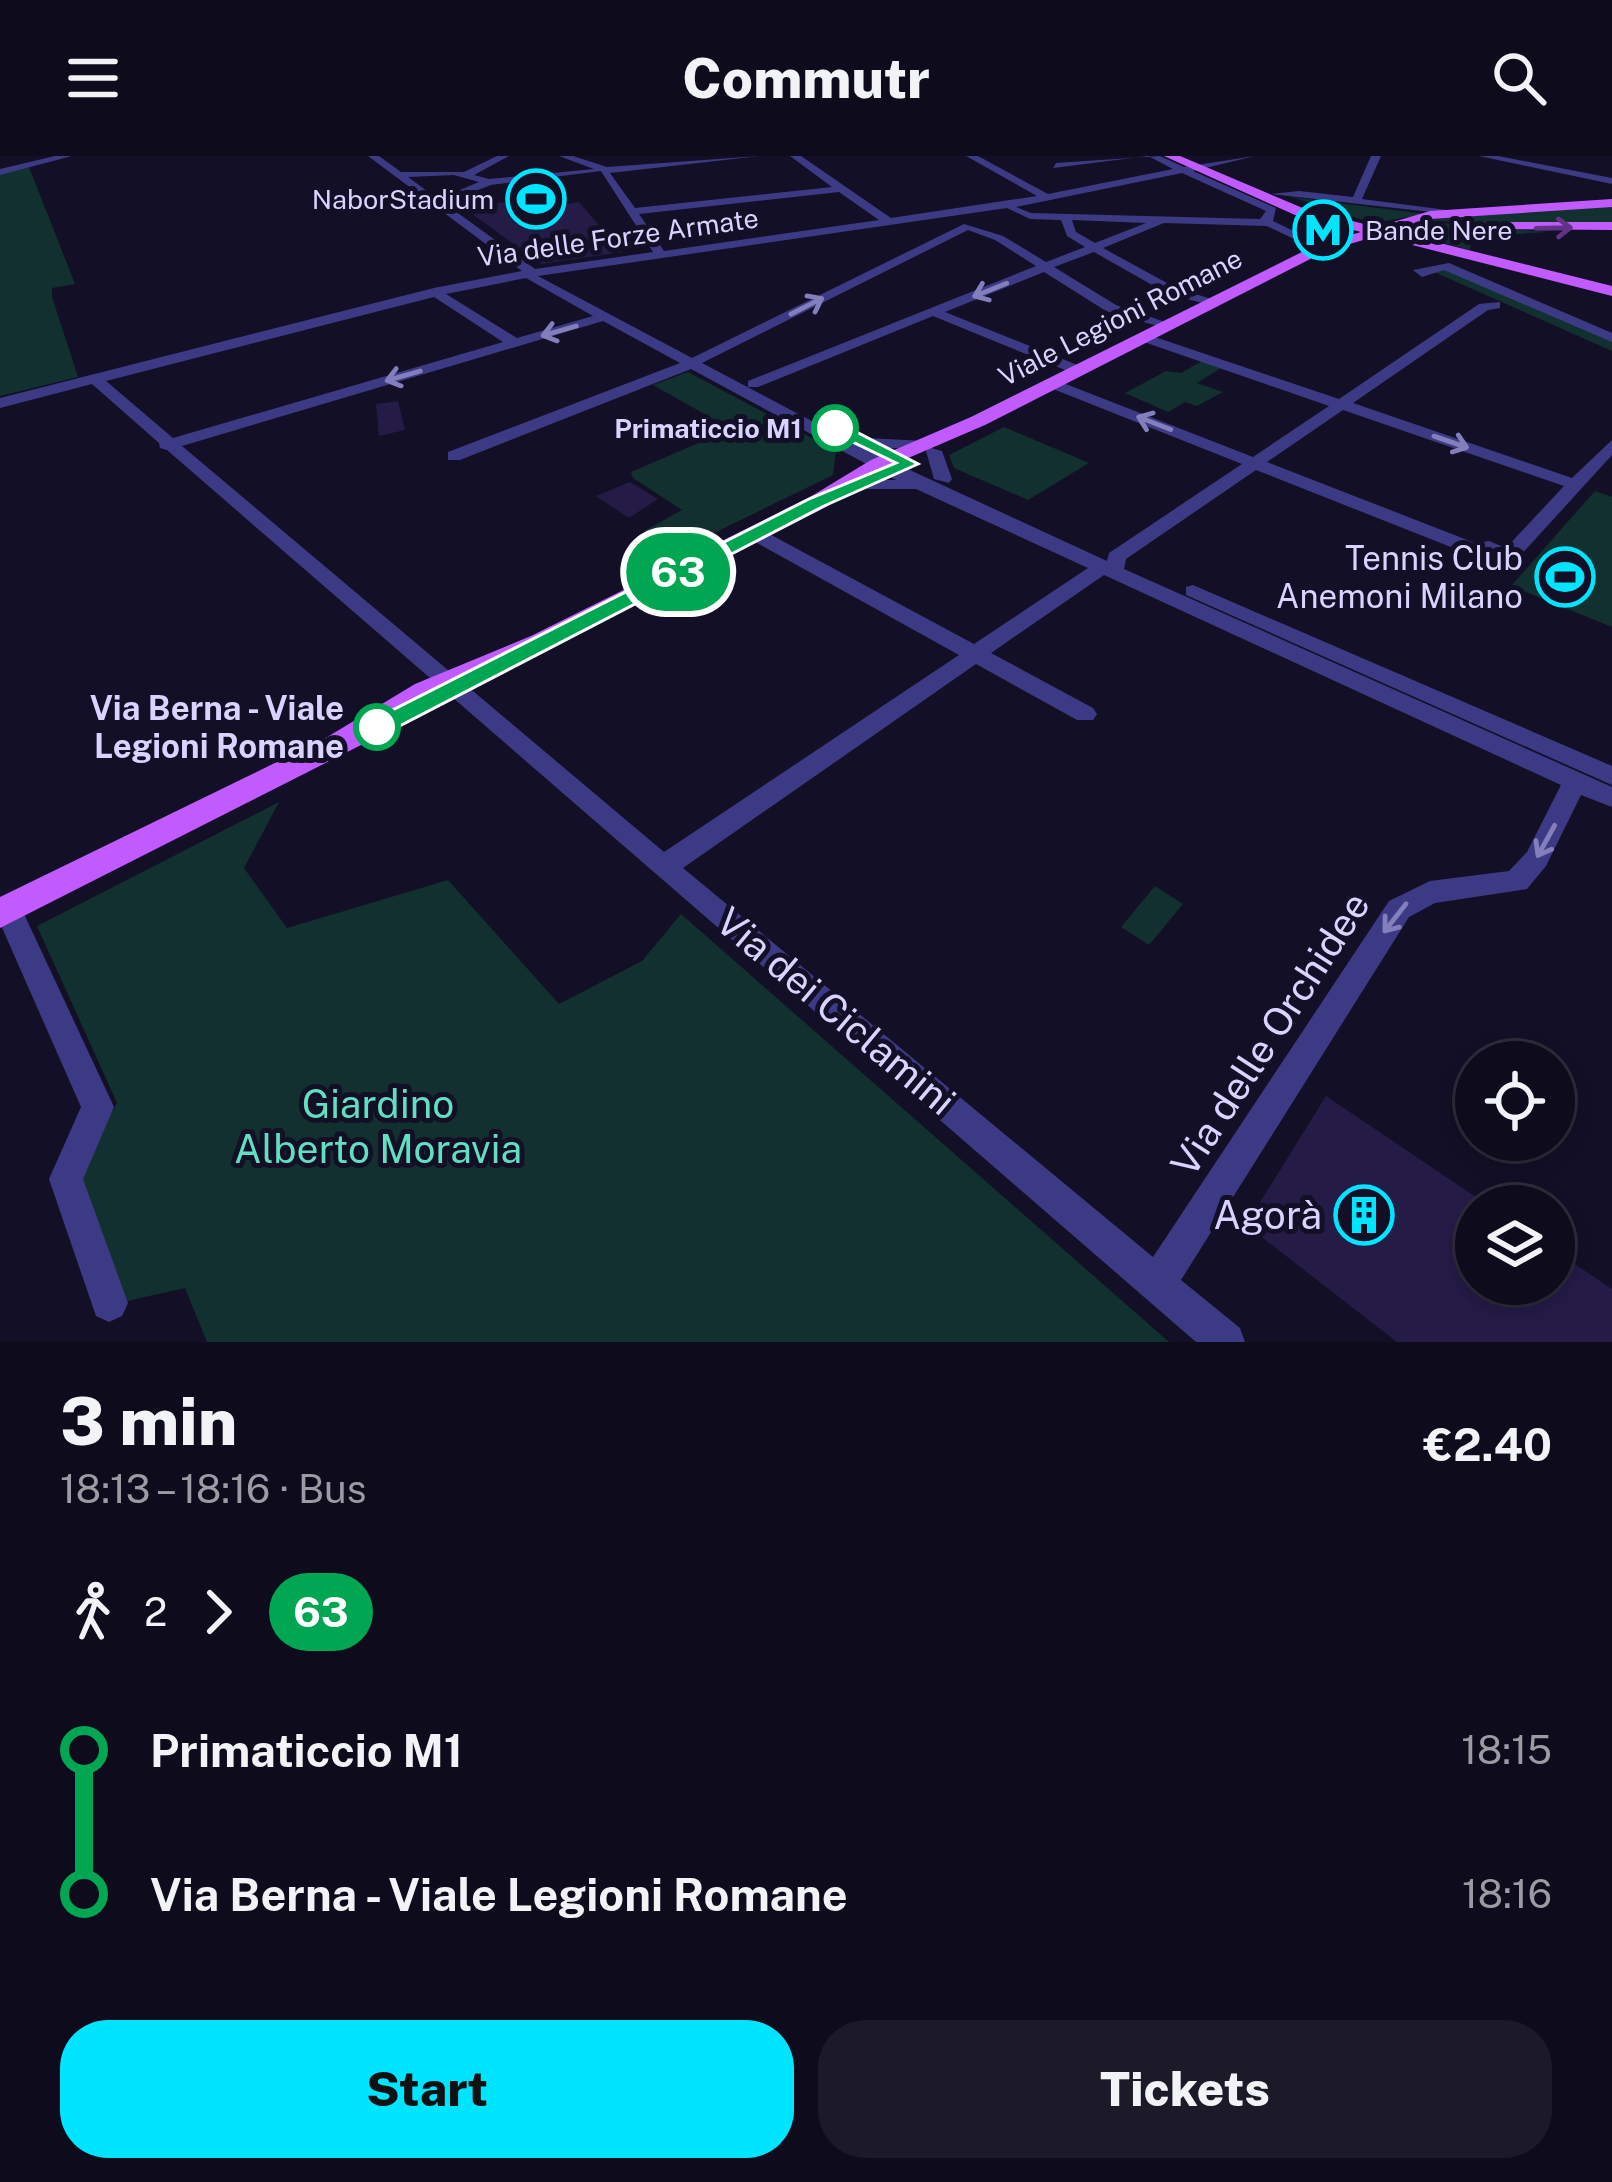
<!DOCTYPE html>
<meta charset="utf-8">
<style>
:root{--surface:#0e0b1c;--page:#1c1929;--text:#f1f3f6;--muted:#9b9ba3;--line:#2e2b3b;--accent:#00e5ff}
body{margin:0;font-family:"Public Sans",sans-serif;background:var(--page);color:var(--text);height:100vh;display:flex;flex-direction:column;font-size:45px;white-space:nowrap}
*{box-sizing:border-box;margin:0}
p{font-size:39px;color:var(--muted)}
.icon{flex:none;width:66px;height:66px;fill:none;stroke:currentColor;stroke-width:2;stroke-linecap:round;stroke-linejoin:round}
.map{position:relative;height:1186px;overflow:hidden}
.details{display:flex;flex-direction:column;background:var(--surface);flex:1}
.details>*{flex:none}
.badge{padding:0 24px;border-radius:39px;font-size:42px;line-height:78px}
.fabs{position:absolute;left:1455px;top:885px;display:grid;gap:24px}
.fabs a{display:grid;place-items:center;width:120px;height:120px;border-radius:50%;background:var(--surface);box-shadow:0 6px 18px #0003,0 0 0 3px var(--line);font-size:60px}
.map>.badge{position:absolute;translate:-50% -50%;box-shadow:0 0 0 6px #fff}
.legs{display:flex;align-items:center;gap:18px;height:132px;padding:0 60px;font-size:39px}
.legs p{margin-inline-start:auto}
.summary{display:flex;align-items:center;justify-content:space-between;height:204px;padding:0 60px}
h1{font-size:66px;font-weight:800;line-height:90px}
.primary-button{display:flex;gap:24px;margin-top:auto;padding:24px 60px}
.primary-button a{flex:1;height:138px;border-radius:48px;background:var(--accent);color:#111;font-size:48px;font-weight:800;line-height:138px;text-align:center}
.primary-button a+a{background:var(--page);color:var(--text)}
ul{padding:0 60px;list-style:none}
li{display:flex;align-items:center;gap:42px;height:144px;font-size:45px}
li i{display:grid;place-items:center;width:18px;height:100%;margin:0 15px;background:currentColor}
li i::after{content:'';width:30px;height:30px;margin:-15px;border:9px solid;border-radius:50%;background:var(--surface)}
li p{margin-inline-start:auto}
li:first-child i{background:linear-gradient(#0000 50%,currentColor 0)}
li:last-child i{background:linear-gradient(currentColor 50%,#0000 0)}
header{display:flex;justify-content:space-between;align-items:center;height:156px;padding:0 60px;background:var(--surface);font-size:54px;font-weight:800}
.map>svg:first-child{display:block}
.green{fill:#12302f}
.building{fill:#241b47}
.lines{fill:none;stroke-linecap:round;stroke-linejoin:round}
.minor{fill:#3d3a85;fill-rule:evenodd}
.major{fill:#c25bff;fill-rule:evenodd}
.oneway{stroke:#623188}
.oneway2{stroke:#837fbc}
.line-1{fill:#00a651;stroke:#fff;stroke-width:3}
.stop-1-dot{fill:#fff;stroke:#00a651;stroke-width:6}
.labels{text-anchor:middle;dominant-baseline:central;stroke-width:10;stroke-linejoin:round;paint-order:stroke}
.far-poi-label{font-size:27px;fill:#d9d4ff;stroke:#130f26;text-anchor:end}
.far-street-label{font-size:27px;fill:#d9d4ff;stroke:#130f26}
.far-stop-label{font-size:27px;font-weight:bold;fill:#d9d4ff;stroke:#130f26;text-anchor:end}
.poi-label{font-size:33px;fill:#d9d4ff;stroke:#130f26;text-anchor:end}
.stop-label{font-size:33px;font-weight:bold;fill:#d9d4ff;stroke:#130f26;text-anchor:end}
.near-street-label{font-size:39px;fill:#d9d4ff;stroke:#130f26}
.near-park-label{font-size:39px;fill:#5fe0c0;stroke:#130f26}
.near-poi-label{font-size:39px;fill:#d9d4ff;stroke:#130f26;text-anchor:end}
</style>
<header><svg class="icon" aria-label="menu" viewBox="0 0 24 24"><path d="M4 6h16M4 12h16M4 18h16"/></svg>Commutr<svg class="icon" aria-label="search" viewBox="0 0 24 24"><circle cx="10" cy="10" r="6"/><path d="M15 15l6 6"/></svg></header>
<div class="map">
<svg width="1612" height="1186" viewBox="0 0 1612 1186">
<rect width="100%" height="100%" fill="#130f26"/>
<g class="green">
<path d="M29 11 75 128 52 132V141L78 221 0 240V18Z"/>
<path d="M1291 41 1426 58 1373 67Z"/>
<path d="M1612 48V69L1517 70 1422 64Z"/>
<path d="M1443 67 1549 76 1471 81 1470 94 1405 76Z"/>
<path d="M1447 113 1612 184V195L1434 116Z"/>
<path d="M1202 205 1221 212 1197 227 1223 236 1197 250 1185 246 1168 256 1125 237 1166 215 1181 217Z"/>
<path d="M688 216 836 295 833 319 675 396 644 375 682 354 633 322 631 316 731 273 653 229Z"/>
<path d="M1004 271 1089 307 1028 344 954 312 949 299Z"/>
<path d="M1595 335 1612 341V471L1511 430Z"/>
<path d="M279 646 244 712 287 772 448 724 559 848 642 805 681 758 1169 1186H207L185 1132 127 1145 76 1022 117 947 37 770Z"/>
<path d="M1155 730 1183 748 1149 789 1121 771Z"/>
</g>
<g class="building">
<path d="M464 44 557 50 579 46 622 96 541 108 457 47Z"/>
<path d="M398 245 405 274 379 280 376 248Z"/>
<path d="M630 326 658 343 629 362 596 340Z"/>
<path d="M1326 940 1476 1041V1128H1554V1094L1612 1133V1186H1397L1246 1069Z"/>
</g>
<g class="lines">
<g class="minor">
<path d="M55 0H72L0 19V13Z"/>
<path d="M368 0H379L401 16H464L497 0H509L474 19 489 23 594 13 559 0H573L607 11 760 0 610 17 635 52 832 31 790 0H801L891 62 1037 40 966 0H978L1048 38 1173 13 1148 0 1053 12 1056 7 1160 0 1184 11 1255 0 1193 15 1276 52 1273 65 1325 90V94H1317L1267 70 1164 67 1103 92 1176 132 1218 145V151L1168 138 1094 96 1054 111 1116 149 1171 168V174L1106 155 1044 116 945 156 1085 212V218H1075L933 160 758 231H748V225L1036 110 995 84 968 74 702 207 859 290V284L865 282 926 285V291L920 293 860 291 1107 405 1109 397 1242 308 1048 231V225H1058L1253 301 1329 250 1141 185 1139 182 1146 178 1339 243 1479 148 1500 146V152L1488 154 1353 247 1572 322 1612 284V299L1508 413 1501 415 1491 409 1497 402 1486 397H1466L1256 314 1126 403 1124 413 1612 631V651L1581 639 1546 710 1527 733 1435 747 1409 761 1181 1124 1240 1172 1245 1186H1196L167 294 160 292 159 287 92 228 0 252V242L434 132 522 115ZM601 15 653 96 535 113 444 47 491 29ZM1182 17 1266 55 1260 63 1031 57 1016 51ZM454 19 479 26 438 43 408 21ZM839 36 879 64 664 95 639 58ZM1007 52 1030 63 1061 64 1067 80 1085 91 1046 106 1003 80 964 68 692 202 538 120ZM1072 64 1146 67 1095 87 1076 76ZM526 122 593 160 517 182 446 138ZM434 141 503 186 173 282 106 225ZM603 165 680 207 448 296V304H460L691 213 896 324H866L857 329 860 333H916L1088 412 974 488 762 374H748V382L959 499 664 696 182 290ZM1343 254 1564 330 1506 392 1489 385 1475 387 1267 306ZM1104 419 1561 629 1527 696 1509 715 1430 725 1389 745 1153 1101 683 712 976 508 1077 564H1093L1097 558 1093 552 991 497Z"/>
<path d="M1371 0H1381L1362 43 1462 56 1457 59 1271 38 1299 35 1353 41Z"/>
<path d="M1479 0H1498L1612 22V28Z"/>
<path d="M1449 107 1612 177V186L1444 114 1422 121 1413 114Z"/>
<path d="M928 291 942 295 952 323 949 327 934 323 926 295Z"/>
<path d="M1193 429 1612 610V629L1186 439V431Z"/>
<path d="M8 741 18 745 114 951 83 1023 128 1147 122 1160 109 1166 96 1160 49 1023 81 951 0 767V744Z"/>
</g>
<g class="major">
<path d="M1164 0H1180L1305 53 1376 71 1430 55 1612 43V51L1431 63 1392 75 1612 130V140L1377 80 1326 95 985 269 885 312 826 351 549 492 435 542 363 588 0 772V741L324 583 415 528 531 480 810 341 871 304 971 261 1316 89 1361 76 1295 59Z"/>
<path d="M1483 66H1612V74L1488 73Z"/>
</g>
</g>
<defs><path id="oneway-shaft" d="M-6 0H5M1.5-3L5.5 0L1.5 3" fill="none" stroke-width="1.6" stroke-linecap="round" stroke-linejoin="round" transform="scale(3)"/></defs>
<use class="oneway" href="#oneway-shaft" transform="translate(1554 72) rotate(-1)"/>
<g class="oneway2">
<use href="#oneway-shaft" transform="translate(990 134) rotate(158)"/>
<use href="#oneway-shaft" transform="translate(807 150) rotate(-27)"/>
<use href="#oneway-shaft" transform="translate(559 175) rotate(164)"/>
<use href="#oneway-shaft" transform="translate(403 220) rotate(164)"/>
<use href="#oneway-shaft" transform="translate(1154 267) rotate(-159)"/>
<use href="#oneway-shaft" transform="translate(1451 286) rotate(19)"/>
<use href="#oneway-shaft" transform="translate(1546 685) rotate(119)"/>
<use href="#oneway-shaft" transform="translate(1395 762) rotate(128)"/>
</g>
<path class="line-1" d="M830 268H841L918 308 824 350 386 577H369V566L811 342 896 307 830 275Z"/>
<defs>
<g id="stadium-ring" transform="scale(3)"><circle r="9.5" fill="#130f26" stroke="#00e5ff" stroke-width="1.5"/><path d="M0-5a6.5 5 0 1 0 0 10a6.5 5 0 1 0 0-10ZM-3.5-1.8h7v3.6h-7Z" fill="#00e5ff"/></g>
<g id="metro-ring" transform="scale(3)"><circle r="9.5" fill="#130f26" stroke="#00e5ff" stroke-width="1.5"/><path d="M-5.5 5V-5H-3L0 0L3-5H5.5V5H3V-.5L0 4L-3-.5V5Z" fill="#00e5ff"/></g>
<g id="building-ring" transform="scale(3)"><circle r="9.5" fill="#130f26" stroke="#00e5ff" stroke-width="1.5"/><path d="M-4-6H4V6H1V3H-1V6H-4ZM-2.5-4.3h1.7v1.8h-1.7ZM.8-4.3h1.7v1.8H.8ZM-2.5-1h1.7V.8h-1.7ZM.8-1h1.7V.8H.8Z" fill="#00e5ff"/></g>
</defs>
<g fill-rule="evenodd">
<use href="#stadium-ring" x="536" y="43"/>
<use href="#metro-ring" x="1323" y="74"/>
<use href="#stadium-ring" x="1565" y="421"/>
<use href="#building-ring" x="1364" y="1059"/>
</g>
<g class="stop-1-dot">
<circle cx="835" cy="272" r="21"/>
<circle cx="377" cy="571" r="21"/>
</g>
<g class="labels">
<g class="far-poi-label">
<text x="494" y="43">NaborStadium</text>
<text x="1365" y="74" text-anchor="start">Bande Nere</text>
</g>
<g class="far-street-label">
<text transform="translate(618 81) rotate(-8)">Via delle Forze Armate</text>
<text transform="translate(1120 161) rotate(-27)">Viale Legioni Romane</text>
</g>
<g class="far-stop-label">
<text x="802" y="272">Primaticcio M1</text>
</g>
<g class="poi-label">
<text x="1523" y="402">Tennis Club<tspan x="1523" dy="38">Anemoni Milano</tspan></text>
</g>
<g class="stop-label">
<text x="344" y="552">Via Berna - Viale<tspan x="344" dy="38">Legioni Romane</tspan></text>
</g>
<g class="near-street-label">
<text transform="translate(836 855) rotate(40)">Via dei Ciclamini</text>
<text transform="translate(1270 878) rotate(-57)">Via delle Orchidee</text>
</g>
<g class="near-park-label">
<text x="378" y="948">Giardino<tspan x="378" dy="45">Alberto Moravia</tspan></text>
</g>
<g class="near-poi-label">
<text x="1322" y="1059">Agorà</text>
</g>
</g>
</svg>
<div class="fabs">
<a><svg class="icon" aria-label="locate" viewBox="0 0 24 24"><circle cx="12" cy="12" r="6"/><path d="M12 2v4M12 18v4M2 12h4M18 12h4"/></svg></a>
<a><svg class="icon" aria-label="layers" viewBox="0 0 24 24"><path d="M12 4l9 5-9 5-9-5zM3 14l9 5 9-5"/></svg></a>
</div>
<b class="badge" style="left:678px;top:416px;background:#00a651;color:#fff">63</b>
</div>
<section class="details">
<div class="summary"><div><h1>3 min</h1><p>18:13 – 18:16 · Bus</p></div><b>€2.40</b></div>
<div class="legs"><svg class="icon" aria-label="walk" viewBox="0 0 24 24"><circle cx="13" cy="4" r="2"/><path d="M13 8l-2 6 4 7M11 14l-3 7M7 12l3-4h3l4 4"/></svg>2<svg class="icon" aria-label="forward" viewBox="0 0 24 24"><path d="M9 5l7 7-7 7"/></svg><b class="badge" style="background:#00a651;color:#fff">63</b></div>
<ul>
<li><i style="color:#00a651"></i><b>Primaticcio M1</b><p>18:15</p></li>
<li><i style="color:#00a651"></i><b>Via Berna - Viale Legioni Romane</b><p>18:16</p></li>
</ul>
<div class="primary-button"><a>Start</a><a>Tickets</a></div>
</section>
